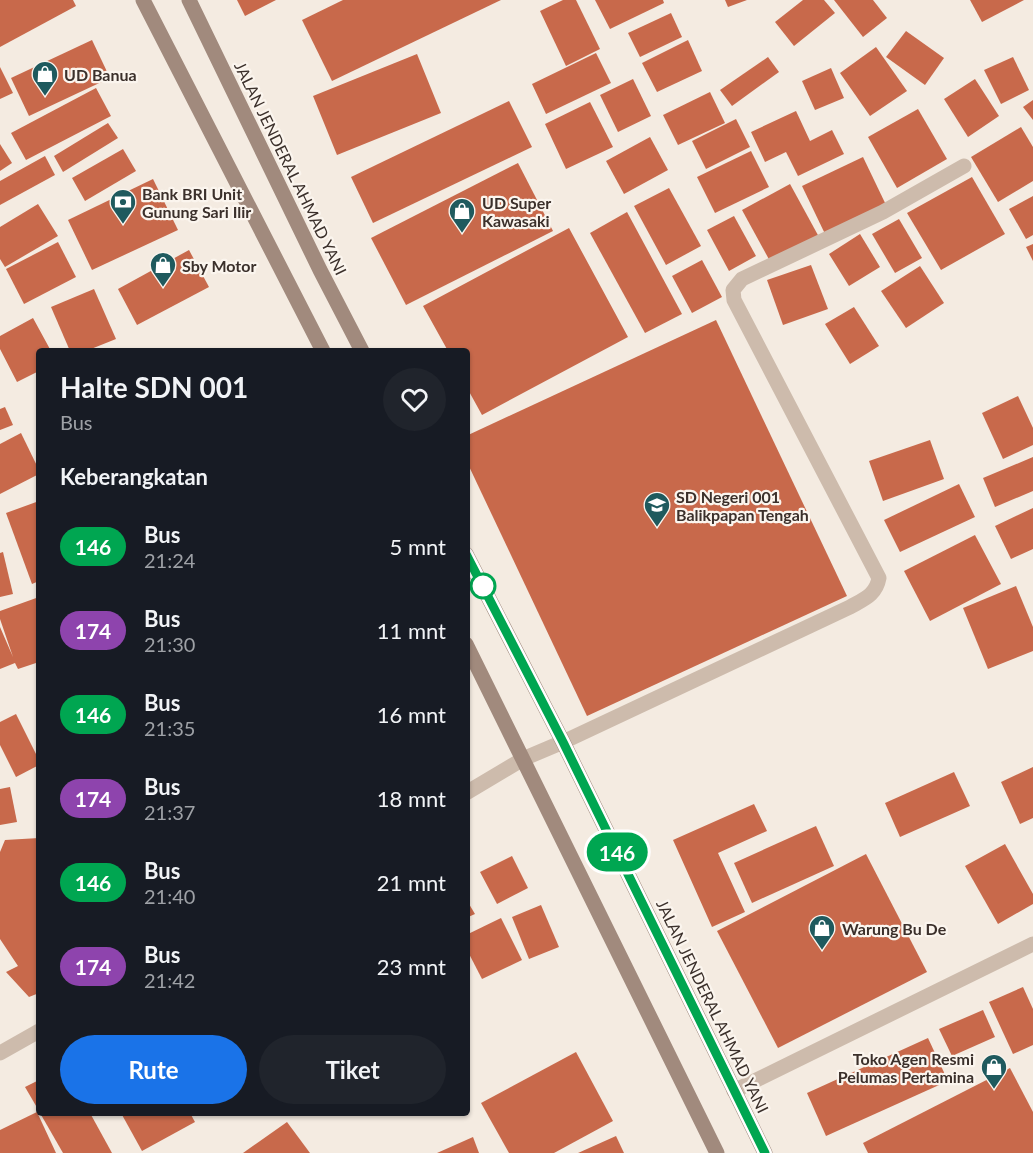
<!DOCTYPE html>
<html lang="id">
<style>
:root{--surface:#171b24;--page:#20242c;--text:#f1f3f6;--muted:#9ea1a6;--accent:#1a73e8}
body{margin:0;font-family:Lato,sans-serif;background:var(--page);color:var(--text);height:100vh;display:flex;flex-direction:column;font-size:22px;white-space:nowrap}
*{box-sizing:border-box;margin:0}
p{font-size:20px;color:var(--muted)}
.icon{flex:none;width:33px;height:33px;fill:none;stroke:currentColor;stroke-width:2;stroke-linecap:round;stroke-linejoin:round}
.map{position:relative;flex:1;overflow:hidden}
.side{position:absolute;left:36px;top:348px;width:434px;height:768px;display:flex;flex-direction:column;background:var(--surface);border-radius:6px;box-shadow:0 2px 4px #0004}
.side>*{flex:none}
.badge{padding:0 12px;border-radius:20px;font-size:21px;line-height:39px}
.map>.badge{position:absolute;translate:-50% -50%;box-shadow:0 0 0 3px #fff}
h2{padding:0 24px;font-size:22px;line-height:54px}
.round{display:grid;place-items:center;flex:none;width:63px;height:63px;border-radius:32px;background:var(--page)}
.headline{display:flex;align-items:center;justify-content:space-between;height:102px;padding:0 24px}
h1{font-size:28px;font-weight:700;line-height:45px}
.cta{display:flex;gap:12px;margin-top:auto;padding:12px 24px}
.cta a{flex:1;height:69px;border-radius:36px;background:var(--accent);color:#fff;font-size:24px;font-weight:700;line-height:69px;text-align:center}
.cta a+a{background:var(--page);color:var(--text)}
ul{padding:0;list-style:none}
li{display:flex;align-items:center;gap:18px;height:84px;padding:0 24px}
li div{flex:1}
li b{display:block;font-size:22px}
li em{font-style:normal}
li .badge{min-width:66px;font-weight:700;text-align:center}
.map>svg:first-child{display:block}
.building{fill:#c8694b}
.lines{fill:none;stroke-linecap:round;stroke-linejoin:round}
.service{stroke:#cdbbac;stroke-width:15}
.minor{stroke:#cdbbac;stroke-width:15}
.secondary{stroke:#a18a7d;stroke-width:15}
.line-casing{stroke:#fff;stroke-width:14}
.line{stroke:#00a651;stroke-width:9}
.stop-dot{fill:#fff;stroke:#00a651;stroke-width:3}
.labels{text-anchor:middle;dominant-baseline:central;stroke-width:4.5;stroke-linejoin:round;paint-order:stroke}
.poi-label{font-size:16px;font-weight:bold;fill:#3b302b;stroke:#fbf5ee;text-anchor:start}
.street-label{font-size:16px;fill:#3b302b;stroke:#fbf5ee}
</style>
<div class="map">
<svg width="1033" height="1153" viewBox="0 0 1033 1153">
<rect width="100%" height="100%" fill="#f4ebe1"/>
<g class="building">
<path d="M0 0H73L76 6 0 47Z"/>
<path d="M237 0H276L245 16Z"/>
<path d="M343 0H501L332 81 302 20Z"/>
<path d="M563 0H576L600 49 566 66 540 11Z"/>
<path d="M595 0H663L664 3 610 29Z"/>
<path d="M725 0H747L728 7Z"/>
<path d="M803 0H824L835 13 794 46 775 22Z"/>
<path d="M834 0H873L887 18 863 37Z"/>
<path d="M970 0H1024L982 22Z"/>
<path d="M671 13 682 37 640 57 628 33Z"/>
<path d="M906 31 944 58 925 85 886 57Z"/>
<path d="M92 40 110 78 29 116 11 78Z"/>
<path d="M688 40 702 71 657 92 642 63Z"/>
<path d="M876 47 907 91 870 116 840 73Z"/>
<path d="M596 53 611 83 546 114 532 84Z"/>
<path d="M417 54 441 113 337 155 313 96Z"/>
<path d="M768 57 779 72 732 106 720 90Z"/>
<path d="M1013 57 1029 90 1001 104 984 70Z"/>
<path d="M0 67 13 93 0 99Z"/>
<path d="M831 68 844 98 815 110 802 81Z"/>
<path d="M633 79 651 116 618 132 600 95Z"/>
<path d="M975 79 999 116 968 137 944 99Z"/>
<path d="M96 88 111 116 26 160 11 133Z"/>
<path d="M710 92 725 123 678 145 663 115Z"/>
<path d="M1033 100V120L1023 107Z"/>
<path d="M509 101 532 147 373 223 351 177Z"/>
<path d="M590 102 613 147 566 169 545 124Z"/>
<path d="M918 109 947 159 897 188 868 137Z"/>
<path d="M796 111 810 141 832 130 844 154 798 176 786 152 765 162 751 132Z"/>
<path d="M736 119 750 147 706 169 692 141Z"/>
<path d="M108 123 118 138 63 172 54 156Z"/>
<path d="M1021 127 1033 147V181L998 202 971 157Z"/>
<path d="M650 137 668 170 624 194 606 161Z"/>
<path d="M0 144 12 163 0 171Z"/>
<path d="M123 149 136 171 85 201 72 178Z"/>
<path d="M751 151 769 187 715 213 697 177Z"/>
<path d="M45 156 55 175 0 205V181Z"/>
<path d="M863 157 887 207 826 236 802 186Z"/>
<path d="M518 163 553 231 406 305 371 238Z"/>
<path d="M972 177 1005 234 941 270 907 213Z"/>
<path d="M153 179 178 230 92 270 68 220Z"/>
<path d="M790 184 819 237 771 263 742 210Z"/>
<path d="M669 188 701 246 666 265 634 206Z"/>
<path d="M1033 196V235L1026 239 1009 209Z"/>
<path d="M38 204 58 236 5 267 0 259V227Z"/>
<path d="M627 212 682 314 645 333 590 233Z"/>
<path d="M734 216 756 256 729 271 707 230Z"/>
<path d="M899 219 922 258 895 273 872 234Z"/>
<path d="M569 228 628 337 482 415 466 386V351H448L423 306Z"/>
<path d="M860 234 880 267 849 286 829 254Z"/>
<path d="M58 242 76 277 24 304 6 269Z"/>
<path d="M1033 244V261L1026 247Z"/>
<path d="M189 250 209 287 137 325 118 289Z"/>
<path d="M702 260 722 297 692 313 672 276Z"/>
<path d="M811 265 828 309 783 325 767 280Z"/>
<path d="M920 266 944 303 906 328 881 291Z"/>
<path d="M94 289 116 339 86 351H70L51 307Z"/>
<path d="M854 307 879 346 850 364 825 324Z"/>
<path d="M33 318 51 351H39V371L17 382 0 349V336Z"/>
<path d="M716 320 847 596 587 716 466 460V436Z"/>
<path d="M1018 396 1033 428V445L1003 459 982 413Z"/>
<path d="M5 407 13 425 0 430V409Z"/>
<path d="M21 433 39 470V474L0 494V444Z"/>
<path d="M930 440 944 479 883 501 869 461Z"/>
<path d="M1033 457V491L995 507 983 478Z"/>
<path d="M959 484 975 517 900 552 884 520Z"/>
<path d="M39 501V581L32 584 6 513Z"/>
<path d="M1033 508V549L1011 559 995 526Z"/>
<path d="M975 535 1001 584 930 621 904 571Z"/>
<path d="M3 552 13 594 0 597V553Z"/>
<path d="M1016 586 1033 627V651L988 669 963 608Z"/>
<path d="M39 597V662L18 669 15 663 0 669V627L13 657 0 619V611Z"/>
<path d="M16 714 39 760V765L16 777 0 745V722Z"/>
<path d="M1033 767V818L1020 824 1001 782Z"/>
<path d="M954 772 970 806 900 837 885 803Z"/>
<path d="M10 787 17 822 0 825V789Z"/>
<path d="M754 804 767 831 718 853 745 912 712 927 673 840Z"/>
<path d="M816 826 834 866 752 903 734 863Z"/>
<path d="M39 838V993L29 997 6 972 18 966 0 939V852L5 840Z"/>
<path d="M1005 844 1033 894V904L998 924 965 866Z"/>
<path d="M866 854 927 972 778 1048 717 931Z"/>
<path d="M512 856 528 888 497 904 480 872Z"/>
<path d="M466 899 475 914 466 918Z"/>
<path d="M541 905 559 947 529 959 512 917Z"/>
<path d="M501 918 522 960 482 979 466 948V935Z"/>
<path d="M1023 987 1033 1009V1045L1013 1054 989 1002Z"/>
<path d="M983 1010 995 1037 952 1056 939 1029Z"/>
<path d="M928 1038 948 1081 826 1136 807 1093Z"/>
<path d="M576 1052 613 1121 554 1153H509L481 1103Z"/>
<path d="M1010 1068 1033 1112V1153H868L863 1143Z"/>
<path d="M39 1080V1111L25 1087Z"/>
<path d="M37 1112 56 1153H0V1130Z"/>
<path d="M40 1113H90L112 1153H63Z"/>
<path d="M121 1113H190L195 1122 142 1151Z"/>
<path d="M287 1122 310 1153H243Z"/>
<path d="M616 1136 624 1153H578Z"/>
<path d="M473 1137 479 1153H437Z"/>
</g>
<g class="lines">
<path class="service" d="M734 1091 1033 944"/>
<g class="minor">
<path d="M466 793 523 759 563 742 850 607C864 599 876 595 879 578L734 300 733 290 742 279 883 212 964 166"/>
<path d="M0 1053 39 1031"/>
</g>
<g class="secondary">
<path d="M143 0 323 351"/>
<path d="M189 0 320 270 362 351"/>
<path d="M466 554 563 742 765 1153"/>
<path d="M466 644 717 1153"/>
</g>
</g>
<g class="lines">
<g class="line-casing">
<path id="line" d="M466 554 563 742 765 1153"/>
</g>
<use href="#line" class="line"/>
</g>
<defs>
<g id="shop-pin" transform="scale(1.35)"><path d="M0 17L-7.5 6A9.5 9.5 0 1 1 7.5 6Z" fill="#1f5a5e" stroke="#fbf5ee"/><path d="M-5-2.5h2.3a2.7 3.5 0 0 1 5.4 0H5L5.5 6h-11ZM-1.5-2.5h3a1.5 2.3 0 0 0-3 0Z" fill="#fff"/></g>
<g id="bank-pin" transform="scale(1.35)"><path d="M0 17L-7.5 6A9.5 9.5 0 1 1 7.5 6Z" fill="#1f5a5e" stroke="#fbf5ee"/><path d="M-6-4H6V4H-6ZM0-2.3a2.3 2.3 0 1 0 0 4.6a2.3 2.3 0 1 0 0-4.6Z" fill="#fff"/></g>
<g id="school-pin" transform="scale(1.35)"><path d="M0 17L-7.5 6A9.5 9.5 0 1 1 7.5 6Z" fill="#1f5a5e" stroke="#fbf5ee"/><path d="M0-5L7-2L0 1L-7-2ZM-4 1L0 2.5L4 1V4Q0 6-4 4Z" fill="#fff"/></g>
</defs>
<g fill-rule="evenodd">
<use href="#shop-pin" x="45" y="74"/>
<use href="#bank-pin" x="123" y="202"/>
<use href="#shop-pin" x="462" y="211"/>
<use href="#shop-pin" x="163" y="265"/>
<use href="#school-pin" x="657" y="505"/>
<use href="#shop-pin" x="822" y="928"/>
<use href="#shop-pin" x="994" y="1067"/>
</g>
<circle class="stop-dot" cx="483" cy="586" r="12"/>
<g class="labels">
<g class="poi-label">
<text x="64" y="74">UD Banua</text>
<text x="142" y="193">Bank BRI Unit<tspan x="142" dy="18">Gunung Sari Ilir</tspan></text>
<text x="482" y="202">UD Super<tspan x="482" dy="18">Kawasaki</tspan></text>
<text x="182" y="265">Sby Motor</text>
<text x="676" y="496">SD Negeri 001<tspan x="676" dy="18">Balikpapan Tengah</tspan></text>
<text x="842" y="928">Warung Bu De</text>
<text x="974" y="1058" text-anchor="end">Toko Agen Resmi<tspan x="974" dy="18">Pelumas Pertamina</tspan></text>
</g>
<g class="street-label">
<text transform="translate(291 168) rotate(64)">JALAN JENDERAL AHMAD YANI</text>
<text transform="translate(713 1006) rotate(64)">JALAN JENDERAL AHMAD YANI</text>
</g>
</g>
</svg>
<b class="badge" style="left:617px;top:852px;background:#00a651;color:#fff">146</b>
<section class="side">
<div class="headline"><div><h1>Halte SDN 001</h1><p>Bus</p></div><a class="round"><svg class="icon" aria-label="heart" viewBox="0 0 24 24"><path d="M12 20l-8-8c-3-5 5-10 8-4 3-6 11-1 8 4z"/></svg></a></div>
<h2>Keberangkatan</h2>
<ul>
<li><span class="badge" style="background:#00a651;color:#fff">146</span><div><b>Bus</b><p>21:24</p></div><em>5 mnt</em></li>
<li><span class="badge" style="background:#8e44ad;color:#fff">174</span><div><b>Bus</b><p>21:30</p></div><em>11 mnt</em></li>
<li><span class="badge" style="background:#00a651;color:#fff">146</span><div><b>Bus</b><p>21:35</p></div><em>16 mnt</em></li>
<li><span class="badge" style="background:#8e44ad;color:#fff">174</span><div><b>Bus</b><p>21:37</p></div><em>18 mnt</em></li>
<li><span class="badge" style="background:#00a651;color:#fff">146</span><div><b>Bus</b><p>21:40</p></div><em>21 mnt</em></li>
<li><span class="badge" style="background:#8e44ad;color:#fff">174</span><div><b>Bus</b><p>21:42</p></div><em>23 mnt</em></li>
</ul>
<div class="cta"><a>Rute</a><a>Tiket</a></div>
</section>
</div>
